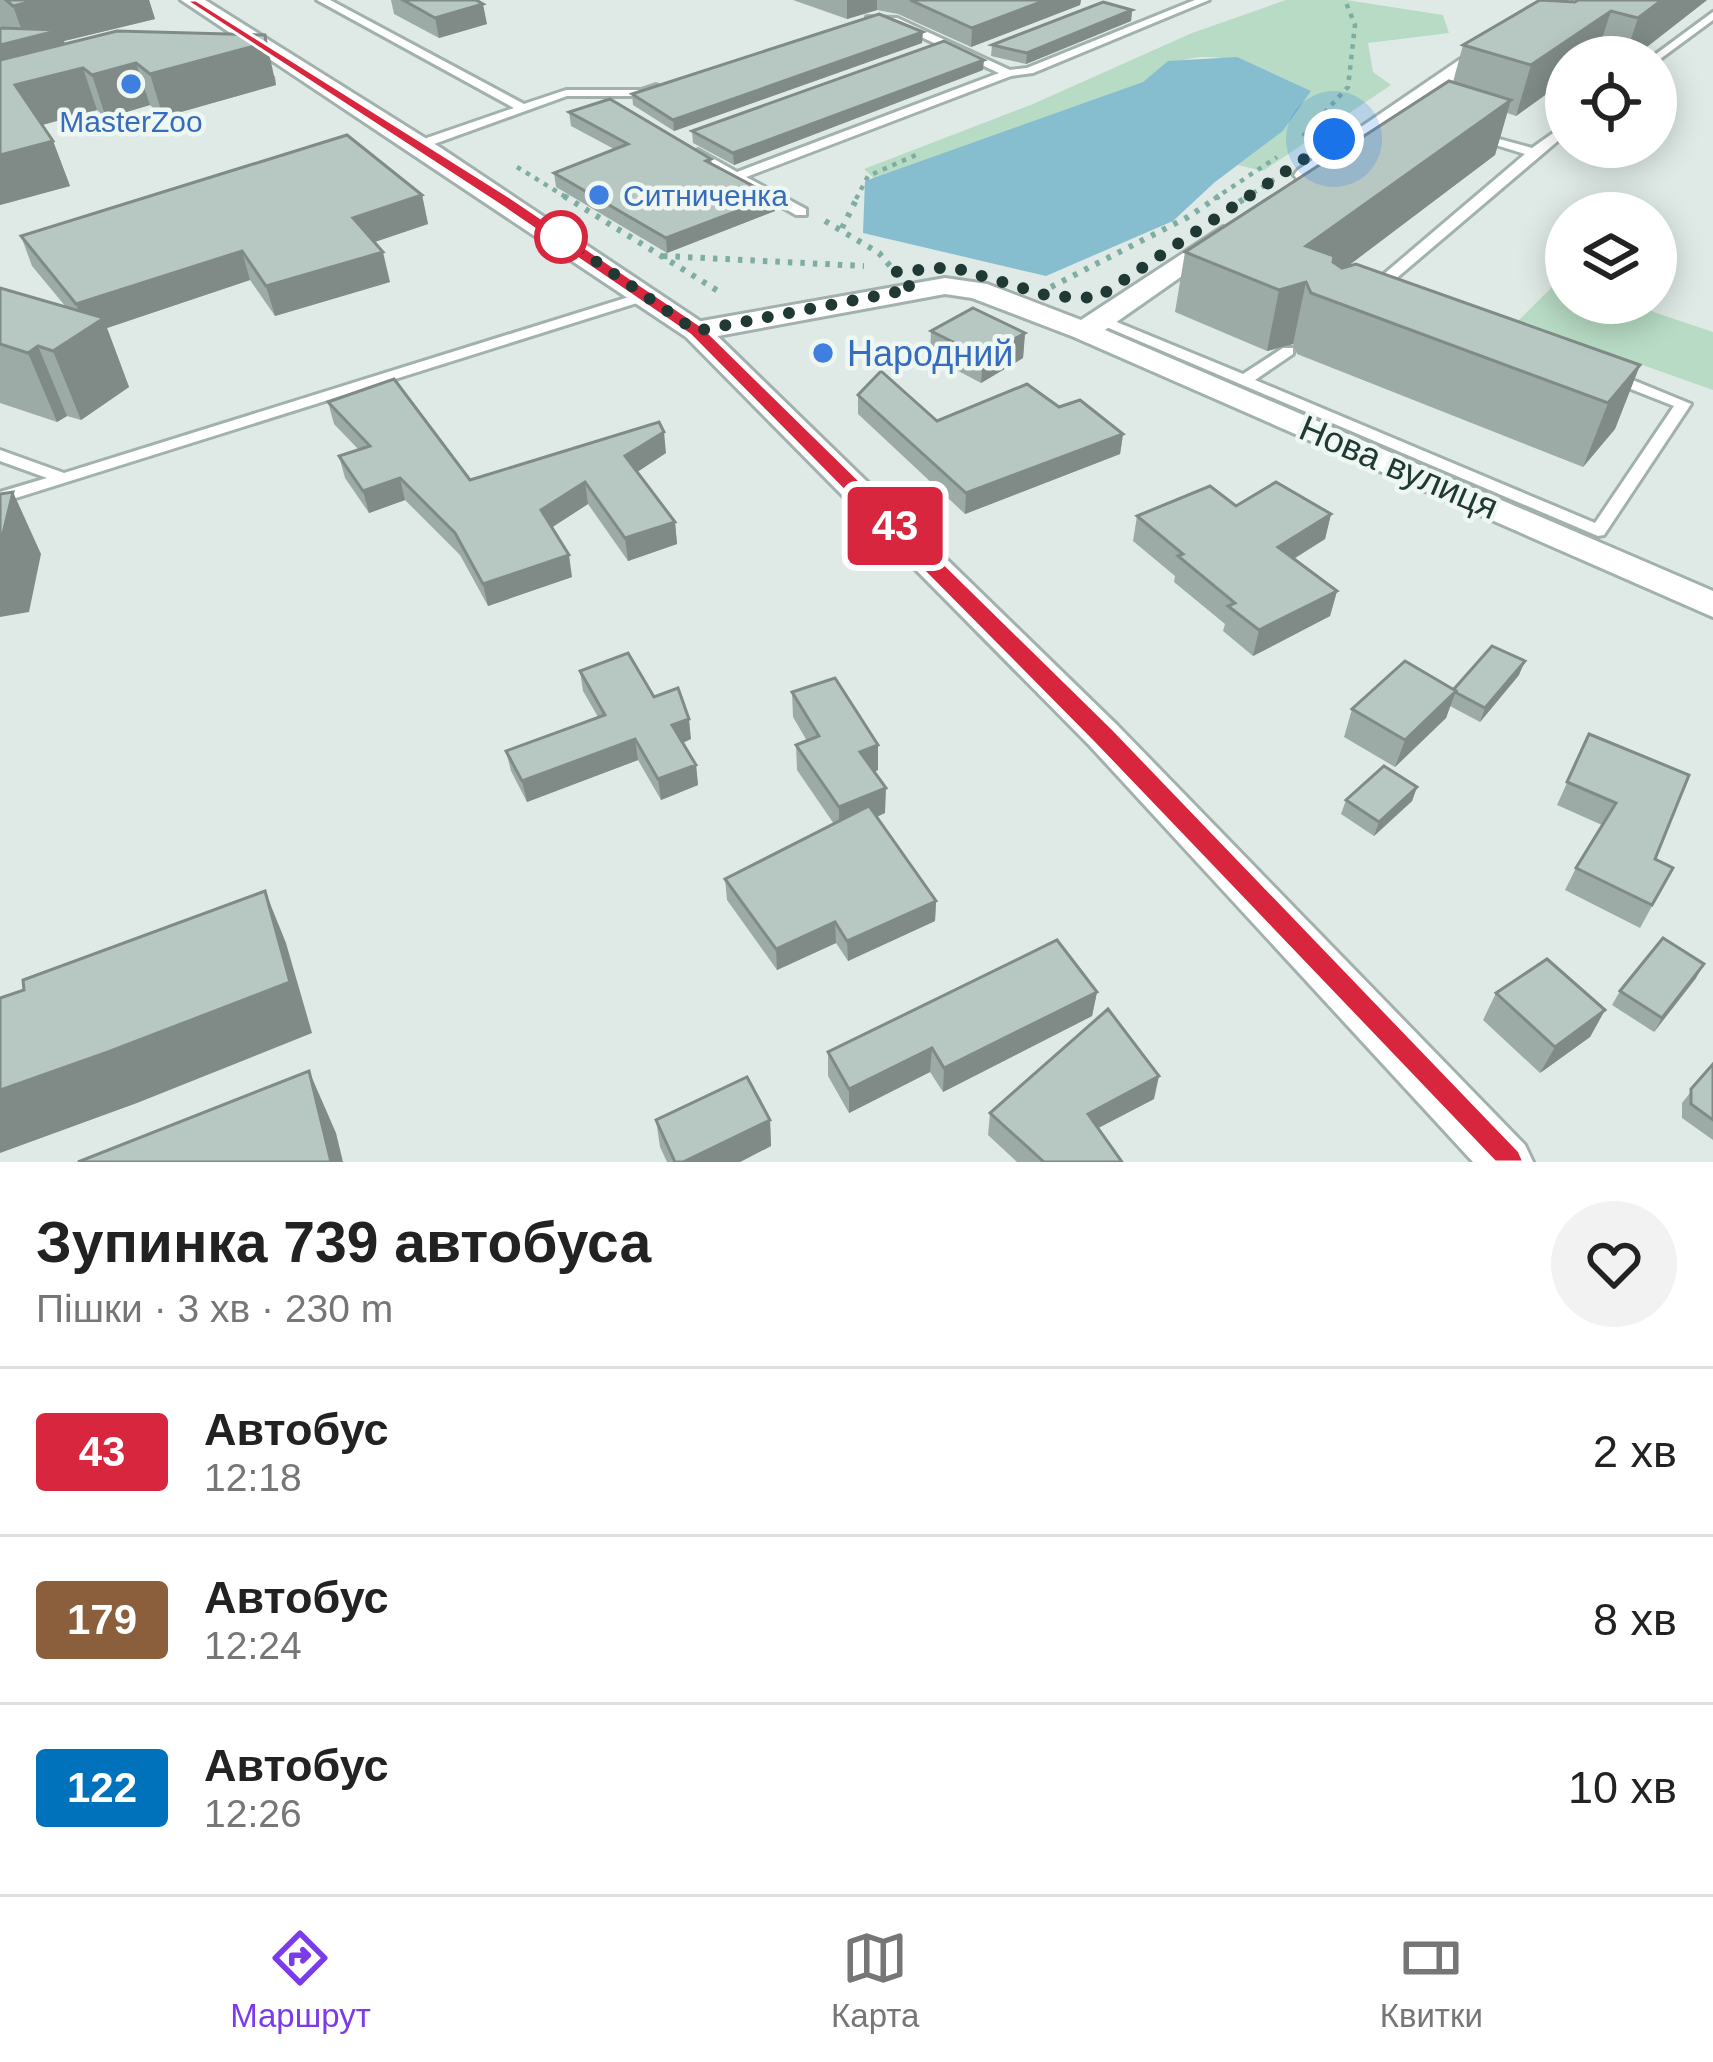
<!DOCTYPE html>
<html lang="uk">
<meta charset="utf-8">
<style>
:root{--surface:#fff;--page:#f2f2f2;--text:#222;--muted:#767676;--line:#e0e0e0;--accent:#7c3aed}
body{margin:0;font-family:Arial,sans-serif;background:var(--page);color:var(--text);height:100vh;display:flex;flex-direction:column;font-size:45px;white-space:nowrap}
*{box-sizing:border-box;margin:0}
p{font-size:39px;color:var(--muted)}
.icon{flex:none;width:66px;height:66px;fill:none;stroke:currentColor;stroke-width:2;stroke-linecap:round;stroke-linejoin:round}
.map{position:relative;height:1162px;overflow:hidden}
.side{display:flex;flex-direction:column;background:var(--surface);flex:1}
.side>*{flex:none}
.badge{padding:0 24px;border-radius:9px;font-size:42px;line-height:78px}
.fabs{position:absolute;left:1545px;top:36px;display:grid;gap:24px}
.fabs a{display:grid;place-items:center;width:132px;height:132px;border-radius:50%;background:var(--surface);box-shadow:0 6px 30px #0003;font-size:60px}
.you{position:absolute;width:60px;height:60px;margin:-30px;border:9px solid #fff;border-radius:50%;background:#1a73e8;box-shadow:0 0 0 18px #1a73e833}
.map>.badge{position:absolute;translate:-50% -50%;box-shadow:0 0 0 6px #fff}
.round{display:grid;place-items:center;flex:none;width:126px;height:126px;border-radius:63px;background:var(--page)}
.head{display:flex;align-items:center;justify-content:space-between;height:204px;padding:0 36px}
h1{font-size:57px;font-weight:600;line-height:90px}
ul{padding:0;list-style:none}
li{display:flex;align-items:center;gap:36px;height:168px;padding:0 36px;border-top:3px solid var(--line)}
li div{flex:1}
li b{display:block;font-size:45px}
li em{font-style:normal}
li .badge{min-width:132px;font-weight:700;text-align:center}
.dock{display:flex;justify-content:space-around;align-items:center;height:168px;border-top:3px solid var(--line);background:var(--surface);font-size:33px;color:var(--muted)}
.dock a{display:grid;justify-items:center;gap:6px}
.dock .current{color:var(--accent)}
.map>svg:first-child{display:block}
.green{fill:#b7dbc4}
.water{fill:#86becf}
.lines{fill:none;stroke-linecap:round;stroke-linejoin:round}
.service-casing{stroke:#a2b1ad;stroke-width:6}
.minor-casing{stroke:#a2b1ad;stroke-width:6}
.tertiary-casing{stroke:#a2b1ad;stroke-width:6}
.path-far1{stroke:#7fada3;stroke-width:4.5;stroke-dasharray:4.5 6;stroke-linecap:butt}
.path{stroke:#7fada3;stroke-width:6;stroke-dasharray:4.5 8;stroke-linecap:butt}
.service{fill:#fff;fill-rule:evenodd}
.minor{fill:#fff;fill-rule:evenodd}
.tertiary{fill:#fff;fill-rule:evenodd}
.wall{fill:#9daba7}
.shaded-wall{fill:#808b88}
.building{fill:#b7c7c2;stroke:#808b88;stroke-width:3}
.line{fill:#d7263d;stroke:#fff;stroke-width:3}
.walk{stroke:#203935;stroke-width:12;stroke-dasharray:0 21.6}
.shop-dot{fill:#3f7fe0;stroke:#eff7f3;stroke-width:4.5}
.stop-dot{fill:#fff;stroke:#d7263d;stroke-width:6}
.labels{text-anchor:middle;dominant-baseline:central;stroke-width:9;stroke-linejoin:round;paint-order:stroke}
.far-shop-label{font-size:30px;fill:#366cbe;stroke:#eff7f3}
.shop-label{font-size:36px;fill:#366cbe;stroke:#eff7f3;text-anchor:start}
.street-label{font-size:36px;fill:#203935;stroke:#eff7f3}
</style>
<div class="map">
<svg width="1713" height="1162" viewBox="0 0 1713 1162">
<rect width="100%" height="100%" fill="#dfeae6"/>
<g class="green">
<path d="M1286 0H1346L1443 15 1449 33 1368 43 1373 72 1391 85 1263 171 1238 165 1283 131 1310 91C1252 64 1200 35 1143 82L880 184 864 169 1033 104 1192 33Z"/>
<path d="M1559 280 1566 282V303H1627L1713 332V390L1518 321Z"/>
</g>
<path class="water" d="M1237 57 1311 91 1283 131 1215 182 1173 221 1046 276 863 233 865 181 1143 82 1168 61Z"/>
<g class="lines">
<g class="service-casing">
<g id="service">
<path d="M317 0H330L524 104 566 90H641L656 85 662 88 642 96H567L423 148H415V142L514 108Z"/>
<path d="M1195 0H1209L1033 73 1011 76 746 177 806 209V215H796L688 153 698 150 737 172 999 73 891 23 867 21V17L897 18 1010 70 1027 68Z"/>
<path d="M1713 12V20L1656 62V57H1652Z"/>
<path d="M1566 124V134L1386 287 1385 292 1371 291V285L1525 154 1473 138V132L1532 148Z"/>
<path d="M648 291 655 295 653 298 0 503V492L47 478 0 461V450L64 473Z"/>
<path d="M1102 316 1243 374 1283 348H1293V354L1255 380 1595 523 1674 406 1608 380V374H1618L1691 404 1604 535 1598 536 1097 323V317Z"/>
</g>
</g>
<g class="minor-casing">
<g id="minor">
<path d="M1547 0H1571L1316 180H1298L1294 175 1298 170Z"/>
<path d="M1223 227 1236 235 1232 241 1105 330 1713 591V617L1074 337 972 298 945 294 696 340 681 331 696 322 945 278 987 284 1081 320Z"/>
</g>
</g>
<g class="tertiary-casing">
<path id="tertiary" d="M181 0H205L441 148 706 325 1118 726 1525 1145 1533 1162H1473L1090 746 686 337Z"/>
</g>
<g class="path-far1">
<path d="M1303 136 1348 87 1355 25 1345 0"/>
<path d="M517 167 569 199"/>
<path d="M856 199 868 176 916 155"/>
<path d="M1214 199 1277 157"/>
<path d="M1244 199 1276 178"/>
</g>
<g class="path">
<path d="M564 196 723 294"/>
<path d="M1229 209 1248 196"/>
<path d="M825 221 879 253 891 267"/>
<path d="M842 228 858 196"/>
<path d="M663 256 864 266"/>
<path d="M1051 287 1188 217 1219 196"/>
</g>
<use href="#service" class="service"/>
<use href="#minor" class="minor"/>
<use href="#tertiary" class="tertiary"/>
</g>
<g class="wall">
<path d="M0 0H149L155 19 64 41 65 44 275 76 276 85 163 117 150 105 106 118 97 110 42 125 53 141 70 186 0 205V28H3L0 26Z"/>
<path d="M391 0H476L487 24 439 38 394 14Z"/>
<path d="M793 0H1081L1080 5 971 47 898 14 877 10 847 19Z"/>
<path d="M1707 0 1634 57H1566V80L1516 116 1507 113 1495 155 1347 266 1640 365 1615 429 1583 467 1297 354 1293 344 1267 351 1175 312 1185 252 1453 82 1463 45 1575 2Z"/>
<path d="M1132 10 1131 21 1026 64 991 56 992 45Z"/>
<path d="M922 43 674 131 633 105 632 94Z"/>
<path d="M983 70 734 165 693 143 692 131Z"/>
<path d="M569 112 711 159 712 164 775 211 667 253 556 187 554 173 614 149 571 126Z"/>
<path d="M422 195 428 224 374 242 390 282 275 316 250 280 107 328 129 387 81 420 67 416 57 422 0 403V288L66 307 32 266 21 236Z"/>
<path d="M931 331 1025 333 1023 358 981 383 930 356Z"/>
<path d="M858 395 937 421 1059 407 1123 434 1120 454 965 514 858 414Z"/>
<path d="M328 402 470 480 666 453 637 472 675 522 677 544 628 561 588 504 552 527 572 577 488 606 460 555 405 500 369 513 345 478 339 456 359 450 334 424Z"/>
<path d="M1236 506 1331 514 1325 539 1294 559 1337 591 1330 616 1253 656 1223 631 1225 624 1174 582 1175 576 1133 541 1137 516Z"/>
<path d="M580 671 654 697 691 739 683 743 696 765 698 785 661 800 638 760 527 802 511 771 506 751 598 717 583 691Z"/>
<path d="M1519 675 1480 722 1450 706 1446 718 1395 767 1344 737 1352 709Z"/>
<path d="M792 692 878 770 874 772 885 813 877 817 936 901 935 921 848 961 836 943 777 970 727 900 725 879 834 824 797 770 796 745 807 741 793 717Z"/>
<path d="M1589 734 1655 859 1673 868 1640 928 1565 890 1576 868 1602 825 1557 805Z"/>
<path d="M1417 787 1412 801 1374 836 1341 814 1346 800Z"/>
<path d="M1696 978 1654 1032 1612 1005 1620 991Z"/>
<path d="M1097 992 1092 1016 943 1092 930 1072 849 1113 828 1076V1052Z"/>
<path d="M1496 993 1605 1010 1590 1037 1540 1073 1483 1020Z"/>
<path d="M1713 1064V1140L1682 1118V1103Z"/>
<path d="M1154 1099 1098 1128 1122 1162H1017L988 1135 990 1113Z"/>
<path d="M656 1120H770L771 1146 740 1162H667L660 1147Z"/>
</g>
<g class="shaded-wall">
<path d="M38 0H149L155 19 64 41 74 70 83 68 97 110 31 128 0 90V45L25 39 13 6Z"/>
<path d="M847 0H877V10L847 19Z"/>
<path d="M1046 0H1081L1080 5 971 47 972 28Z"/>
<path d="M1662 0H1707L1634 57H1625L1638 18Z"/>
<path d="M483 4 487 24 439 38 435 18Z"/>
<path d="M1132 10 1131 21 1026 64 1027 53Z"/>
<path d="M1611 11 1596 57H1566V80L1516 116 1531 65Z"/>
<path d="M923 32 922 43 674 131 673 120Z"/>
<path d="M265 35 276 85 163 117 150 74Z"/>
<path d="M984 60 983 70 734 165 733 153Z"/>
<path d="M136 63 150 105 106 118 92 75Z"/>
<path d="M1511 100 1495 155 1311 294 1306 282 1293 344 1267 351 1279 290 1306 246Z"/>
<path d="M53 141 70 186 0 205V155Z"/>
<path d="M422 195 428 224 360 247 353 218Z"/>
<path d="M774 197 775 211 667 253 666 238Z"/>
<path d="M242 251 250 280 107 328 129 387 81 420 53 351 86 330 76 304Z"/>
<path d="M383 252 390 282 275 316 266 286Z"/>
<path d="M1025 333 1023 358 981 383 983 357Z"/>
<path d="M38 346 67 416 57 422 28 353Z"/>
<path d="M1640 365 1615 429 1583 467 1608 403Z"/>
<path d="M664 432 666 453 628 478 625 456Z"/>
<path d="M1123 434 1120 454 965 514 966 493Z"/>
<path d="M400 478 405 500 369 513 363 491Z"/>
<path d="M585 482 588 504 545 532 541 510Z"/>
<path d="M13 492 41 554 29 612 0 617V546Z"/>
<path d="M1331 514 1325 539 1272 572 1278 547Z"/>
<path d="M675 522 677 544 628 561 625 538Z"/>
<path d="M569 555 572 577 488 606 483 584Z"/>
<path d="M1337 591 1330 616 1253 656 1259 630Z"/>
<path d="M1525 661 1519 675 1480 722 1485 708Z"/>
<path d="M1456 691 1446 718 1395 767 1405 740Z"/>
<path d="M689 719 691 739 674 746 672 725Z"/>
<path d="M635 739 638 760 527 802 522 781Z"/>
<path d="M878 745V770L860 777V752Z"/>
<path d="M696 765 698 785 661 800 658 779Z"/>
<path d="M1417 787 1412 801 1374 836 1379 822Z"/>
<path d="M886 788 885 813 839 833V807Z"/>
<path d="M265 891 286 943 312 1033 137 1103 0 1153V1090Z"/>
<path d="M936 901 935 921 848 961 847 941Z"/>
<path d="M835 922 836 943 777 970 776 949Z"/>
<path d="M1704 964 1696 978 1654 1032 1662 1018Z"/>
<path d="M1097 992 1092 1016 943 1092 944 1068Z"/>
<path d="M1605 1010 1590 1037 1540 1073 1555 1047Z"/>
<path d="M932 1048 930 1072 849 1113V1089Z"/>
<path d="M309 1071 336 1133 343 1162H331Z"/>
<path d="M1159 1076 1154 1099 1083 1136 1088 1114Z"/>
<path d="M770 1120 771 1146 740 1162H683Z"/>
</g>
<g class="building">
<path d="M6 0H38L13 6Z"/>
<path d="M403 0H476L483 4 435 18Z"/>
<path d="M910 0H1046L972 28Z"/>
<path d="M1540 0 1575 2 1578 0H1662L1638 18 1611 11 1531 65 1463 45Z"/>
<path d="M1103 2 1132 10 1027 53 992 45Z"/>
<path d="M879 14 923 32 673 120 632 94Z"/>
<path d="M0 28 60 30 0 45Z"/>
<path d="M117 31 265 35 266 43 150 74 136 63 92 75 83 68 15 85 53 141 0 155V60Z"/>
<path d="M944 41 984 60 733 153 692 131Z"/>
<path d="M1449 81 1511 100 1306 246 1334 256 1333 262 1342 268 1356 264 1640 365 1608 403 1311 293 1306 282 1279 290 1185 252Z"/>
<path d="M610 99 711 159 706 161 774 197 666 238 554 173 628 144 569 112Z"/>
<path d="M347 135 422 195 353 218 383 252 266 286 242 251 76 304 21 236Z"/>
<path d="M0 288 104 318 53 351 38 346 28 353 0 344Z"/>
<path d="M973 308 1025 333 983 357 931 331Z"/>
<path d="M881 371 937 421 1027 384 1059 407 1080 400 1123 434 966 493 858 395Z"/>
<path d="M394 379 470 480 659 422 664 432 625 456 675 522 625 538 585 482 541 510 569 555 483 584 455 533 400 478 363 491 339 456 370 446 328 402Z"/>
<path d="M1276 482 1331 514 1278 547 1337 591 1259 630 1228 606 1235 603 1178 556 1183 554 1137 516 1210 486 1236 506Z"/>
<path d="M13 492 0 546V494Z"/>
<path d="M1492 646 1525 661 1485 708 1455 692 1456 691 1454 689Z"/>
<path d="M628 653 654 697 678 688 689 719 672 725 696 765 658 779 635 739 522 781 506 751 605 715 580 671Z"/>
<path d="M1405 661 1456 691 1405 740 1352 709Z"/>
<path d="M835 678 878 745 860 752 886 788 839 807 796 745 819 736 792 692Z"/>
<path d="M1589 734 1689 775 1655 859 1673 868 1652 905 1576 868 1616 803 1567 782Z"/>
<path d="M1384 766 1417 787 1379 822 1346 800Z"/>
<path d="M869 806 936 901 847 941 835 922 776 949 725 879Z"/>
<path d="M265 891 290 982 108 1052 0 1090V998L24 990 23 980Z"/>
<path d="M1663 938 1704 964 1662 1018 1620 991Z"/>
<path d="M1057 940 1097 992 944 1068 932 1048 849 1089 828 1052Z"/>
<path d="M1547 959 1605 1010 1555 1047 1496 993Z"/>
<path d="M1108 1009 1159 1076 1088 1114 1122 1162H1044L990 1113Z"/>
<path d="M1713 1064V1120L1691 1104V1089Z"/>
<path d="M309 1071 331 1162H78Z"/>
<path d="M747 1077 770 1120 683 1162H675L656 1120Z"/>
</g>
<path class="line" d="M185 0H196L510 197 703 327 1113 729 1519 1151 1524 1162H1495L1094 743 690 335 498 204Z"/>
<g class="lines">
<path class="walk" d="M561 237 696 331 912 289 895 272 952 267 1049 296 1097 298 1334 139"/>
</g>
<g class="shop-dot">
<circle cx="131" cy="84" r="12"/>
<circle cx="599" cy="195" r="12"/>
<circle cx="823" cy="353" r="12"/>
</g>
<circle class="stop-dot" cx="561" cy="237" r="24"/>
<g class="labels">
<g class="far-shop-label">
<text x="131" y="121">MasterZoo</text>
<text x="623" y="195" text-anchor="start">Ситниченка</text>
</g>
<g class="shop-label">
<text x="847" y="353">Народний</text>
</g>
<g class="street-label">
<text transform="translate(1399 467) rotate(23)">Нова вулиця</text>
</g>
</g>
</svg>
<div class="fabs">
<a><svg class="icon" aria-label="locate" viewBox="0 0 24 24"><circle cx="12" cy="12" r="6"/><path d="M12 2v4M12 18v4M2 12h4M18 12h4"/></svg></a>
<a><svg class="icon" aria-label="layers" viewBox="0 0 24 24"><path d="M12 4l9 5-9 5-9-5zM3 14l9 5 9-5"/></svg></a>
</div>
<div class="you" style="left:1334px;top:139px"></div>
<b class="badge" style="left:895px;top:526px;background:#d7263d;color:#fff">43</b>
</div>
<section class="side">
<div class="head"><div><h1>Зупинка 739 автобуса</h1><p>Пішки · 3 хв · 230 m</p></div><a class="round"><svg class="icon" aria-label="heart" viewBox="0 0 24 24"><path d="M12 20l-8-8c-3-5 5-10 8-4 3-6 11-1 8 4z"/></svg></a></div>
<ul>
<li><span class="badge" style="background:#d7263d;color:#fff">43</span><div><b>Автобус</b><p>12:18</p></div><em>2 хв</em></li>
<li><span class="badge" style="background:#8b5e3c;color:#fff">179</span><div><b>Автобус</b><p>12:24</p></div><em>8 хв</em></li>
<li><span class="badge" style="background:#0072bc;color:#fff">122</span><div><b>Автобус</b><p>12:26</p></div><em>10 хв</em></li>
</ul>
</section>
<nav class="dock">
<a class="current"><svg class="icon" aria-label="directions" viewBox="0 0 24 24"><path d="M12 3l9 9-9 9-9-9zM9 14v-3h6M13 9l2 2-2 2"/></svg>Маршрут</a>
<a><svg class="icon" aria-label="map" viewBox="0 0 24 24"><path d="M3 6l6-2 6 2 6-2v14l-6 2-6-2-6 2zM9 4v14M15 6v14"/></svg>Карта</a>
<a><svg class="icon" aria-label="tickets" viewBox="0 0 24 24"><path d="M3 7h18v10H3zM15 7v10"/></svg>Квитки</a>
</nav>
